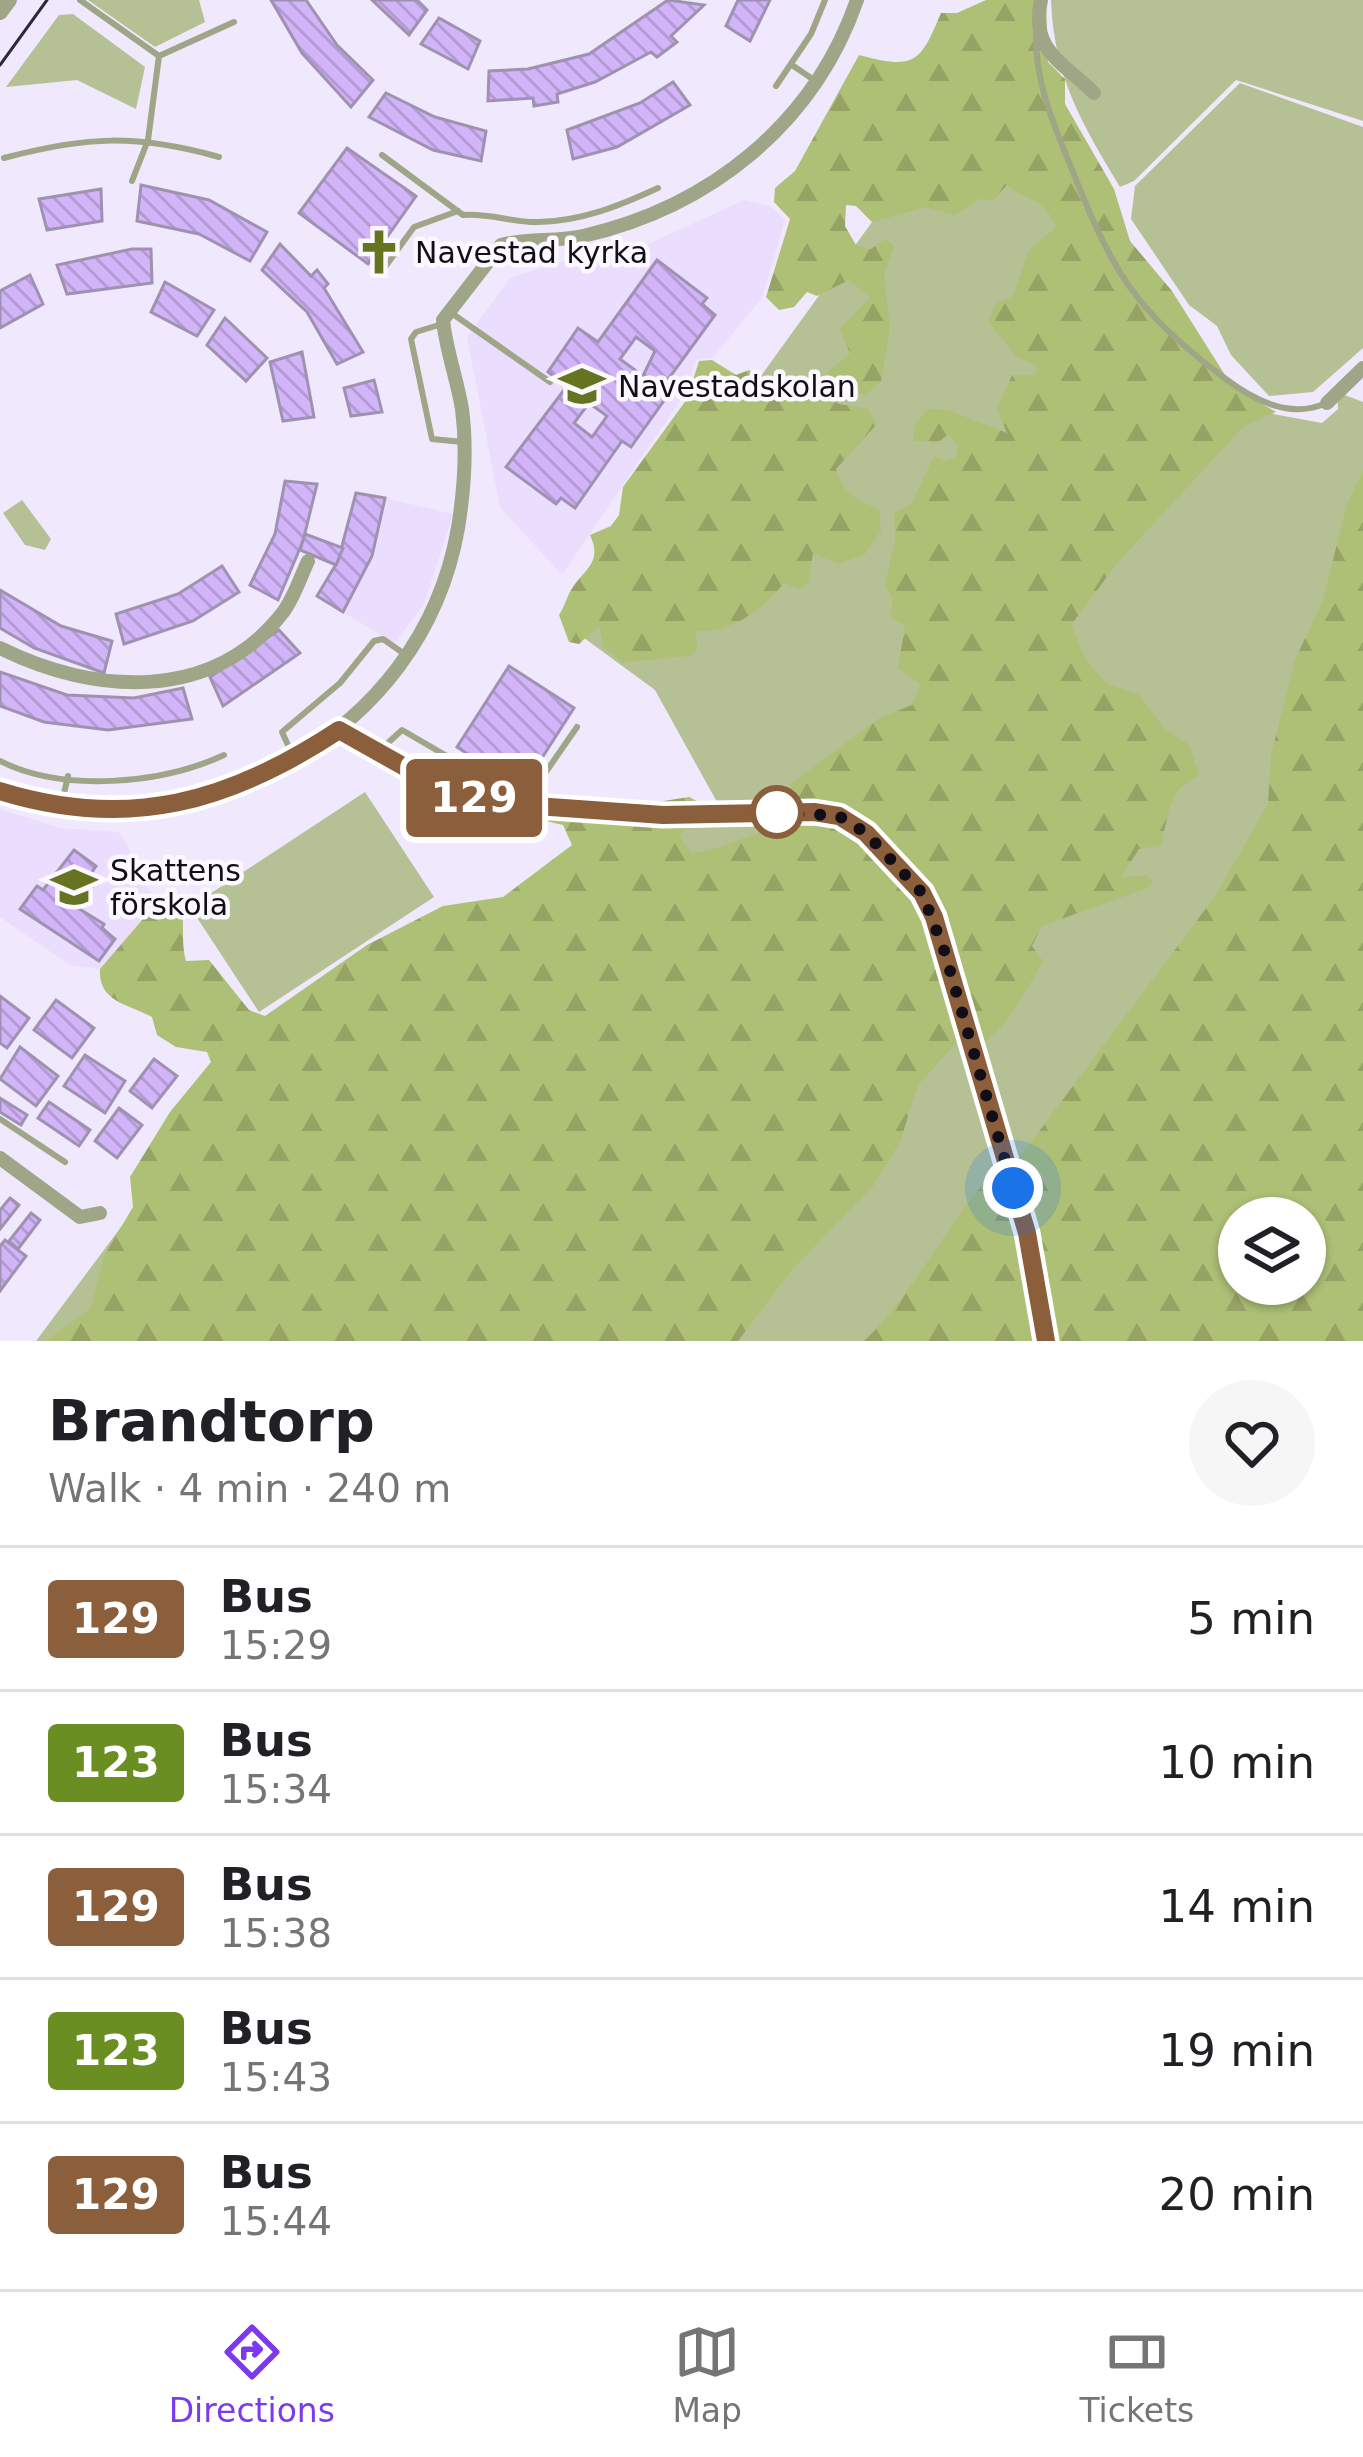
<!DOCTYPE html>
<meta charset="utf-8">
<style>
:root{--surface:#fff;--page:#f6f6f6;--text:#202124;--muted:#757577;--line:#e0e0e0;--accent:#7c3aed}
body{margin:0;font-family:"DejaVu Sans",sans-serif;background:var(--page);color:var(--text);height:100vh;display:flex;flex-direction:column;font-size:45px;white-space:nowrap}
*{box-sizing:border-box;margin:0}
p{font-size:39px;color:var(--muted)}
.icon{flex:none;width:66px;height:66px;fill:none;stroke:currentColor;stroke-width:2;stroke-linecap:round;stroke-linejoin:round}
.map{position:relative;height:1341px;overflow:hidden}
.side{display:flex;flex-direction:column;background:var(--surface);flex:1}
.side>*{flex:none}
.badge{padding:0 24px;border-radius:9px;font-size:42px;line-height:78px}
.controls{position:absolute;left:1218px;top:1197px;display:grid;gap:24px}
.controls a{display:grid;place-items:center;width:108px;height:108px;border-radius:50%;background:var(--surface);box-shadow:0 3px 9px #0004;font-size:60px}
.you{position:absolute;width:60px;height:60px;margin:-30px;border:9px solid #fff;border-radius:50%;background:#1a73e8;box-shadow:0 0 0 18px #1a73e833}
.map>.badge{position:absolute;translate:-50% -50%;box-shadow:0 0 0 6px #fff}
.round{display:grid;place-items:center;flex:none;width:126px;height:126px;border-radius:63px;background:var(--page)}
.summary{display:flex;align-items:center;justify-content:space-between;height:204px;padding:0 48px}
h1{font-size:57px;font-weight:800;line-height:90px}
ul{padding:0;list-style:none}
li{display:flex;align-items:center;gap:36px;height:144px;padding:0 48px;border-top:3px solid var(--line)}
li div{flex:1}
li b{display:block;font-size:45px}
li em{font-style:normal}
li .badge{min-width:132px;font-weight:700;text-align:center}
.tab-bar{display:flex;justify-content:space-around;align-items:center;height:168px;border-top:3px solid var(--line);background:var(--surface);font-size:33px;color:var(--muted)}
.tab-bar a{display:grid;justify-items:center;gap:6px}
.tab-bar .current{color:var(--accent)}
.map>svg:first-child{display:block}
.built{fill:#eaddfd}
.green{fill:#b5c094;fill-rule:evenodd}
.forest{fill:url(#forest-firs);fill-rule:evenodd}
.building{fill:url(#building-back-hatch);stroke:#9f92b0;stroke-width:3;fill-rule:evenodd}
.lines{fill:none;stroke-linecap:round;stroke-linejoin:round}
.service{stroke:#9ea687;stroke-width:6}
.minor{stroke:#9ea687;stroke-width:14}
.tertiary{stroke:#9ea687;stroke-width:16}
.tram{stroke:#2e2a35;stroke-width:3}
.line-casing{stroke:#fff;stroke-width:27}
.line{stroke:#8b5e3c;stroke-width:18}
.walk{stroke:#120e18;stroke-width:12;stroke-dasharray:0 21.6}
.stop-dot{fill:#fff;stroke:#8b5e3c;stroke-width:6}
.labels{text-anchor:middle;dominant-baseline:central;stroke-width:9;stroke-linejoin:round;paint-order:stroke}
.poi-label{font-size:30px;fill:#120e18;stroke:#fbf8ff;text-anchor:start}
</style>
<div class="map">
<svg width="1363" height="1341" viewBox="0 0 1363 1341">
<defs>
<pattern id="forest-firs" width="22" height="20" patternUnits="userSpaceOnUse" patternTransform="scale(3)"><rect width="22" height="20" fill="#aebf76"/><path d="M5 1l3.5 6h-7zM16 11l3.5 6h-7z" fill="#95a365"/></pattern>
<pattern id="building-back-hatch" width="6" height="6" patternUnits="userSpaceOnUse" patternTransform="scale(3)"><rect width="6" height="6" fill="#d2b4f8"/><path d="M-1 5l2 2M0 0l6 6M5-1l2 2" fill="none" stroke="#b39ad4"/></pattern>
</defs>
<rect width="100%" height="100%" fill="#f0e8fc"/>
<g class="built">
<path d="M744 200 770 206 785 220 762 298 713 357 696 360 683 396 562 575 500 507 467 337 510 278 569 259 649 244Z"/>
<path d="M385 498 453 514 424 604 394 643 343 612 372 556Z"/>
<path d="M0 809 60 828 118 832 126 842 139 876 158 902 100 969 70 965 0 917Z"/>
</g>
<g class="green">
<path d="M88 0H199L205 22 155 47Z"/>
<path d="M1051 0H1363V121L1236 80 1134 181 1120 187C1081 122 1054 77 1051 0Z"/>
<path d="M73 14 145 67 136 109 77 80 6 87 59 15Z"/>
<path d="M1240 83 1363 127V348L1313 392 1269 396 1231 355 1217 326 1189 305 1131 219 1135 186Z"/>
<path d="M1039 117 1245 409 1322 423 1338 409 1337 392 1363 402V1341H36L274 1022 691 825 717 802 655 690 576 632 945 121ZM1239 1218H1305V1284H1239Z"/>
<path d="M22 500 51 539 45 550 25 545 3 513Z"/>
<path d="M365 792 434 897 259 1012 190 907Z"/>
</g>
<g class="forest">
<path d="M986 0H1046L1048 62 1065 79V104L1114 189 1130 241 1172 291 1232 386 1276 412 1244 426 1119 561 1071 625 1086 660 1107 684 1138 694 1165 729 1189 745 1199 775 1180 788 1170 805 1161 845 1139 849 1121 877 1147 875 1153 882 1150 887 1042 926 1032 946 1043 961C1031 982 1001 1038 979 1045L963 1011 943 921 915 880 851 816 794 800 790 784 881 717 912 705 920 684 898 668 905 626 890 617 893 599 885 584 895 541 894 513 911 504 934 456 944 461 956 457 958 446 949 434 937 443 913 441 915 424 928 409 948 410 1007 433 997 409 1012 375H1036L1037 366 1016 356 988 321 995 304 1013 296 1028 251 1056 227C1042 193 1025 202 1007 185L993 200 979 199 955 215 926 207 872 222 856 206 846 205 845 226 856 245 871 249 885 239 894 246 884 275 890 328 881 381 865 396 827 373 850 353 840 329 870 297 849 280 817 296 807 292 794 307 779 310 766 297 790 219 774 202 775 188 795 171 859 55C915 70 920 63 941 13H957Z"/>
<path d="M712 360 736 375 749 370 787 390 809 388 839 404 868 409 877 424 836 469C843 494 857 500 879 509L881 531 864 555 838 564 813 553 808 583 800 589 784 583C763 610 731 633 695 631L698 648 690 656 623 662 604 648 599 626 579 644 569 642 559 615C565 606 567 595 573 587 587 567 602 562 590 535L611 526 619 515 623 487 687 399 699 361Z"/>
<path d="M1363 471V1341H1056L1016 1162 1216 895 1268 804 1271 755 1295 660 1323 600 1347 504ZM1239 1218H1305V1284H1239Z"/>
<path d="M689 797 708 807 679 835 691 853C726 850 761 827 796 824 900 813 943 959 961 1038L918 1085 900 1142 873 1186 790 1272 738 1341H46L91 1308 104 1256 133 1207 130 1177 170 1112 211 1062 207 1052 176 1047 157 1035 152 1017C128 1004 98 1002 100 969L161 898 180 899C186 921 180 939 186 961L209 960 249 1010 265 1016 367 945 443 906 503 897 572 845 563 825 546 821 533 801 651 803Z"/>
<path d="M999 1167 1023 1240 1040 1341H864C918 1290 947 1219 999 1167Z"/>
</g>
<g class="building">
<path d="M271 0H306L337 45 373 80 351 107 302 53Z"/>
<path d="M372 0H417L427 10 409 35Z"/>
<path d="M668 0 704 5 671 36 677 42 657 57 651 52 595 82 557 94 558 102 534 106 533 98 488 101 489 71 528 69 589 54Z"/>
<path d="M738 0H770L750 41 726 26Z"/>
<path d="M439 18 480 41 468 69 421 44Z"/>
<path d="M673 82 690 105 617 147 573 159 567 130 640 103Z"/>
<path d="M386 93 435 117 486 131 481 161 433 150 369 117Z"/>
<path d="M347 148 416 196 368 264 299 213Z"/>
<path d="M141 185 209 200 267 232 250 261 199 234 137 221Z"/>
<path d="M101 189 102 221 47 230 39 199Z"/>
<path d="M280 244 311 276 317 270 328 284 324 288 363 352 337 364 307 312 262 270Z"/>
<path d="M132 249H151L152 283 67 294 57 265Z"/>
<path d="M657 260 707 298 702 304 715 315 669 378 675 385 631 447 622 441 575 508 561 498 556 504 506 467 567 386 548 372 578 328 598 342ZM636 337 655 351 643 376 620 359ZM589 403 607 416 592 437 574 423Z"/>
<path d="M30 275 43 304 0 328V291Z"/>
<path d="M165 282 214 310 197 336 151 312Z"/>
<path d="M225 318 267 358 246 381 207 345Z"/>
<path d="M302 352 314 417 283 421 270 362Z"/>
<path d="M374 380 382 412 351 416 344 388Z"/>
<path d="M285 481 317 484 303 541 278 600 250 585 275 534Z"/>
<path d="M356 493 385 498 372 556 343 612 317 596 338 561Z"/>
<path d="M305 534 343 548 336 565 300 550Z"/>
<path d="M222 566 239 592 193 621 124 644 116 614 178 594Z"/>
<path d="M0 590 61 626 112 641 104 673 34 648 0 628Z"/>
<path d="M279 630 300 653 223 706 210 677Z"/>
<path d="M509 666 574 708 522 789 457 747Z"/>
<path d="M0 672 67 695 134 698 183 688 192 719 108 730 44 722 0 706Z"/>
<path d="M74 850 96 866 90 875 97 881 86 895 78 890 68 902 104 924 102 928 115 939 99 961 20 909 37 886 43 890Z"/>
<path d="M0 996 29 1018 7 1048 0 1043Z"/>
<path d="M56 1000 94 1028 72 1058 34 1030Z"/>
<path d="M20 1047 58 1076 36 1106 0 1079Z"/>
<path d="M85 1055 125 1081 105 1113 64 1086Z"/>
<path d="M154 1059 177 1076 152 1108 130 1091Z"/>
<path d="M0 1098 27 1115 21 1125 0 1112Z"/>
<path d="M49 1102 90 1130 79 1146 38 1118Z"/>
<path d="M119 1108 142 1125 117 1158 95 1141Z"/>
<path d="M10 1198 19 1205 0 1229V1210Z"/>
<path d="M31 1213 40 1220 18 1249 9 1241Z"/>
<path d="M5 1240 26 1256 0 1291V1246Z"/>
</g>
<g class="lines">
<g class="service">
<path d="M80 0 159 56"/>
<path d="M1036 29C1034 82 1054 125 1073 172 1113 273 1135 310 1223 377 1252 399 1288 419 1324 404"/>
<path d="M792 65 814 80"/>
<path d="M776 86 811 34 825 0"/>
<path d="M382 155 463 215C491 213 513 223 539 222 582 221 619 206 658 188"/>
<path d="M4 158C87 136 136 134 219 157"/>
<path d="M132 181 148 140 159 56 234 22"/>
<path d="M385 267 414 227 458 211"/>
<path d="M450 312 550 382"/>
<path d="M442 324 416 332 411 339 432 439 463 442"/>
<path d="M339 730C379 753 419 780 462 795 567 832 705 812 814 812 869 821 909 870 934 917L1027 1233 1046 1341"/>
<path d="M378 752 402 730 526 802"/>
<path d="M293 756 282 732 340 683 374 641 383 639 403 653"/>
<path d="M0 761C63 793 162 784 224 755"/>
<path d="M62 802 68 776"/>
<path d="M523 805 577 727"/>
<path d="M0 1119 65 1162"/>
</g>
<g class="minor">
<path d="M1041 0C1030 51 1063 62 1094 93"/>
<path d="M1327 403 1363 368"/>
<path d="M0 648C94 695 214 703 284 611 295 595 300 578 308 561"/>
<path d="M0 791C196 851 421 740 458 528 464 491 467 447 462 409 457 379 446 350 443 320L501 245C528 238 556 242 583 236 710 207 814 124 857 0"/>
<path d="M0 1158 80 1217 100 1213"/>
</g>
<path class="tertiary" d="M0 12 9 0"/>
<path class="tram" d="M0 65 47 0"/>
</g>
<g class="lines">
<g class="line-casing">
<path id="line" d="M0 791C129 831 230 802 339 730L426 779 495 803 663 815 814 812 839 816 866 833 922 893 934 917 1027 1233 1046 1341"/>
</g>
<use href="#line" class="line"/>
<path class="walk" d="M777 812 839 816 866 833 922 893 944 950 1013 1188"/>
</g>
<defs>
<g id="church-bare" transform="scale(3.6)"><path d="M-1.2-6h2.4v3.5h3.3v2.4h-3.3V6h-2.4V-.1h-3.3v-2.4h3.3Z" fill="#667421" stroke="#fbf8ff" stroke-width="2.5" paint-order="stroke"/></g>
<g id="school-bare" transform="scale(3.6)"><path d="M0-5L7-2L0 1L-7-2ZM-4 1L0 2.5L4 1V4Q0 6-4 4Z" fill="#667421" stroke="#fbf8ff" stroke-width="2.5" paint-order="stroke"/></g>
</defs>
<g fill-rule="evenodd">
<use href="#church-bare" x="379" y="252"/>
<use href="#school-bare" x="582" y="386"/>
<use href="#school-bare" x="74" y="887"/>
</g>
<circle class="stop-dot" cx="777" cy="812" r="24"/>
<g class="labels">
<g class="poi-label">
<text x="415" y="252">Navestad kyrka</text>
<text x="618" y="386">Navestadskolan</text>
<text x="110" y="870">Skattens<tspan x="110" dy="34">förskola</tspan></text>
</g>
</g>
</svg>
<div class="controls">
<a><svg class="icon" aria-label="layers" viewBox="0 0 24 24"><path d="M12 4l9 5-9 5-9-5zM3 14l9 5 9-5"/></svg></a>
</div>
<div class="you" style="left:1013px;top:1188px"></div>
<b class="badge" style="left:474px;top:798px;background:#8b5e3c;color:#fff">129</b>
</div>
<section class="side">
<div class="summary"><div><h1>Brandtorp</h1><p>Walk · 4 min · 240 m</p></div><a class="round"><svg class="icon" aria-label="heart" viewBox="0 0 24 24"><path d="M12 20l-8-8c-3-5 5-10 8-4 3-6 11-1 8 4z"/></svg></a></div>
<ul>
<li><span class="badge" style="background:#8b5e3c;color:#fff">129</span><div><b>Bus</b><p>15:29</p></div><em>5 min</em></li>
<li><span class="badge" style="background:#6b8e23;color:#fff">123</span><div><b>Bus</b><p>15:34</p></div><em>10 min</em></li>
<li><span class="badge" style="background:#8b5e3c;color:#fff">129</span><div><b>Bus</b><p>15:38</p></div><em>14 min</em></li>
<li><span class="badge" style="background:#6b8e23;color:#fff">123</span><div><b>Bus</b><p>15:43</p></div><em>19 min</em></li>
<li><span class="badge" style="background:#8b5e3c;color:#fff">129</span><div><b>Bus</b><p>15:44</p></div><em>20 min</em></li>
</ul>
</section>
<nav class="tab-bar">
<a class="current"><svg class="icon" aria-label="directions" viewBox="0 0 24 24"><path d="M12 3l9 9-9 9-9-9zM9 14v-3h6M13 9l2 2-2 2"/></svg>Directions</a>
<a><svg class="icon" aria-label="map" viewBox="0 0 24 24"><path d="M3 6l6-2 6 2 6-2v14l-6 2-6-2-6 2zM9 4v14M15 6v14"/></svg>Map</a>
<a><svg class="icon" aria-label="tickets" viewBox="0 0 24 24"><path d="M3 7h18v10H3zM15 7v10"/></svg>Tickets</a>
</nav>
